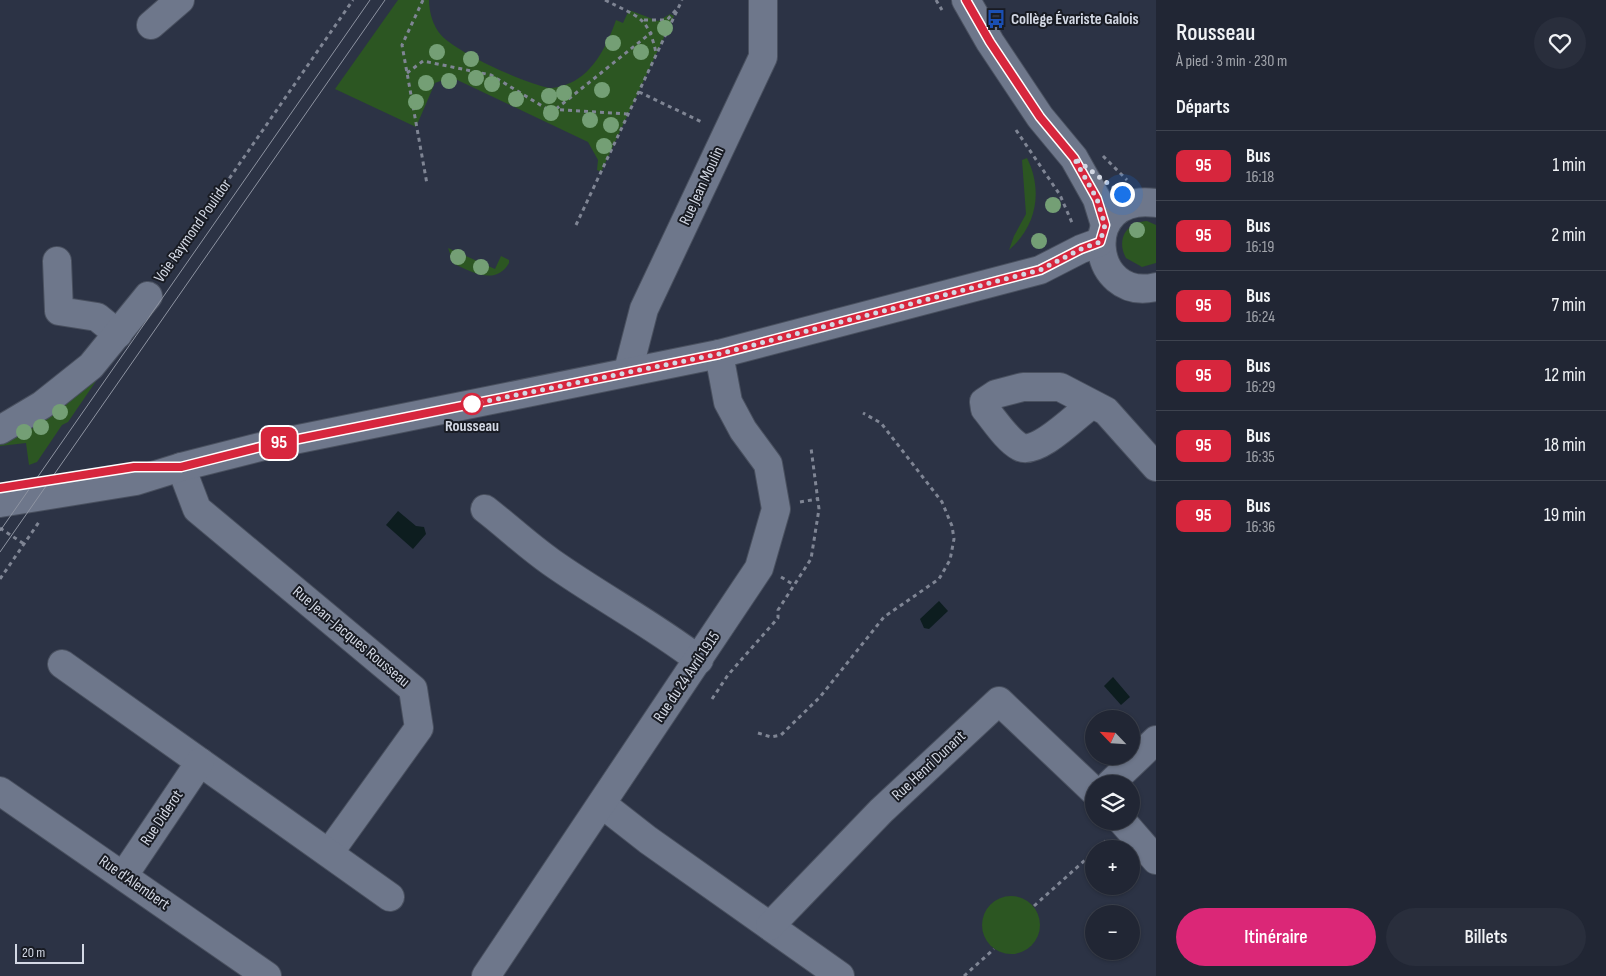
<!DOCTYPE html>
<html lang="fr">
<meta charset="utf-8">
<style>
:root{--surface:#212634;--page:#292e3c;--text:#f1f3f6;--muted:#a2a5ac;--line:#3e434f;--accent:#db2777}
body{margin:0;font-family:"Sofia Sans Condensed",sans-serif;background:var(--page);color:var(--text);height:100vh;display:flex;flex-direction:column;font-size:19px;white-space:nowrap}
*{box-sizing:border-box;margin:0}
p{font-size:16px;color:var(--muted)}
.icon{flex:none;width:28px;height:28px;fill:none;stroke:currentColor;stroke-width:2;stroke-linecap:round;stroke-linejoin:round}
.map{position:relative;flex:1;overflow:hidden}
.sheet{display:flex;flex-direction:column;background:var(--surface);width:450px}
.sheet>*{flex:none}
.badge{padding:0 10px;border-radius:8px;font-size:18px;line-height:32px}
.needle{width:32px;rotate:295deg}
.tools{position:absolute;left:1085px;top:710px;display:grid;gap:10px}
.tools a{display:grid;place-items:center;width:55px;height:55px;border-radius:50%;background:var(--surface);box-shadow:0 1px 4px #0004,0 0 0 1px var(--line);font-size:25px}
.scale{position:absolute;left:15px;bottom:12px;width:69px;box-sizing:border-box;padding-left:5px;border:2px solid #d3d8e4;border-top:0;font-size:14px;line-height:18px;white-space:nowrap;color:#d3d8e4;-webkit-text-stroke:4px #181b23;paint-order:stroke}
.you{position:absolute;width:25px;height:25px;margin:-12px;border:4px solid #fff;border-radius:50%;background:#1a73e8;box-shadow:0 0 0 8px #1a73e833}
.map>.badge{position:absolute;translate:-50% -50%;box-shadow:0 0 0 2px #fff}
h2{padding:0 20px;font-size:19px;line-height:45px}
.round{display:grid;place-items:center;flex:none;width:52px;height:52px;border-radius:26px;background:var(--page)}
.head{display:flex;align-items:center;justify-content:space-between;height:85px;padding:0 20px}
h1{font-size:24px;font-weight:600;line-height:38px}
.primary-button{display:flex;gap:10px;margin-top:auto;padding:10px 20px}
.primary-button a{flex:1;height:58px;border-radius:30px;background:var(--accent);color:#fff;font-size:20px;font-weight:600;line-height:58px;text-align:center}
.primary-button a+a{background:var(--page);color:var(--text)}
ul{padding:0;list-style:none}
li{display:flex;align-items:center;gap:15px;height:70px;padding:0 20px;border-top:1px solid var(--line)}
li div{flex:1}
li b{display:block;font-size:19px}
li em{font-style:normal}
li .badge{min-width:55px;font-weight:700;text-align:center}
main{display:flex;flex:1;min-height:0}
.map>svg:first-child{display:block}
.green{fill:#2c5622}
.water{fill:#0d1d1f}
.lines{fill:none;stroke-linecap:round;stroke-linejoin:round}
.minor-casing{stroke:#49505f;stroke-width:30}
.path{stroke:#7f8594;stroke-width:3;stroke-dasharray:4 4;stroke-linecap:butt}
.minor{stroke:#6e778b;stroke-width:28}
.tram{stroke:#8e94a2;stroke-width:1}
.tree{fill:#749f75}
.line-casing{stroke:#fff;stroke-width:11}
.line{stroke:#d7263d;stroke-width:8}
.walk{stroke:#d3d8e4;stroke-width:5;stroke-dasharray:0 9}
.stop-dot{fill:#fff;stroke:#d7263d;stroke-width:2.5}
.labels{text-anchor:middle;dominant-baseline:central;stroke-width:4;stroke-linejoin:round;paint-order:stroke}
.poi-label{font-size:16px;font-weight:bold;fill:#d3d8e4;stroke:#181b23;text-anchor:start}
.street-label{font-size:16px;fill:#d3d8e4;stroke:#181b23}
.stop-label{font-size:16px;font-weight:bold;fill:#d3d8e4;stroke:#181b23}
</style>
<main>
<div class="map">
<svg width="1156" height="976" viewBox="0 0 1156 976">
<rect width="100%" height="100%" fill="#2c3345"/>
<g class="green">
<path d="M398 0H429C429 12 433 26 441 35 457 53 528 85 551 88 556 88 565 85 570 83 594 73 608 43 616 20L623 23 629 10 658 21 670 14 674 16 601 172 597 170 598 160 588 142 451 77 435 83 416 127 335 89Z"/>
<path d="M1027 158C1043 190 1037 226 1009 250L1014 236 1026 214 1022 160Z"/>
<path d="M1147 221 1156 225V263L1142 267 1126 258C1116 240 1126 222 1147 221Z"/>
<path d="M448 248 495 269 501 256 509 260V263C496 286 472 272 454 264Z"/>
<path d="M131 330 68 422 62 425 37 462 29 465 26 443 0 446V434Z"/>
<circle cx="1011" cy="925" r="29"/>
</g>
<g class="water">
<path d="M398 511 416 526 424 527 426 534 413 549 386 525Z"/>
<path d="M939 601 948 611 929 629 924 628 920 619Z"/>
<path d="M1113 677 1130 697 1121 705 1104 686Z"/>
</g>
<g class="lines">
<g class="minor-casing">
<g id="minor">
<path d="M966 0 990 42 1040 117 1074 158 1097 199 1105 225"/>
<path d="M151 25 180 0"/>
<path d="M1156 203C1078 192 1089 303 1156 287"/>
<path d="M57 261 59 311 97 317 118 334"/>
<path d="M628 371 644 309 763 57V0"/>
<path d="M1092 404C1078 414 1037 456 1020 447 1007 440 995 421 985 409L984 402 996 394 1023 387H1060L1106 411 1156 467"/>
<path d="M0 430 42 405 91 366 148 296"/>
<path d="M181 467 197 509 413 689 419 728 329 853"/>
<path d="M0 503 136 481 181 467 264 446 719 354 1040 270 1081 249 1100 242"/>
<path d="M485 509C507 526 528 546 551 562 599 596 652 624 699 660"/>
<path d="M62 664 390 897"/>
<path d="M1110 784 1156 740"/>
<path d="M0 791 267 976"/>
<path d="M602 804 648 840 840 976"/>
<path d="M1122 821 1156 860"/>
<path d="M124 875 200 762"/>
<path d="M770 926 881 811 999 701 1094 791"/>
<path d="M486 976 759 568 776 509 768 464 743 430 728 402 719 354"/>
</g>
</g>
<g class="path">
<path d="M423 0 402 45 427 184"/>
<path d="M605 0C637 17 648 15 656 53"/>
<path d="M936 0 942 10"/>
<path d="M644 20H667L676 10"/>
<path d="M407 73 423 61 491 75 547 109 628 114"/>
<path d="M639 92 704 123"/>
<path d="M556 109 652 32"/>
<path d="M1016 130 1060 195 1073 225"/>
<path d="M1103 156 1127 180"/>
<path d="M576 225 682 0"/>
<path d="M161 277 353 0"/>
<path d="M800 502 817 499"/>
<path d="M0 528 24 544"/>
<path d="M781 577 794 585"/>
<path d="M0 579 39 522"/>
<path d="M712 699 728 675 778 618V610L811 559 819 509 811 448"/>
<path d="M758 733 771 737 781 735 820 697 884 617 939 579 950 560 954 539 952 526 942 502 881 423 863 413"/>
<path d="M1097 849 1107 840"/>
<path d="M1034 906 1094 852"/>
<path d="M964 976 994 949"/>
</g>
<use href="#minor" class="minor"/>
<g class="tram">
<path d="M0 531 370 0"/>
<path d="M0 552 385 0"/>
</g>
</g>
<g class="tree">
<circle cx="665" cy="28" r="8"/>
<circle cx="613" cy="43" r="8"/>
<circle cx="437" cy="52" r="8"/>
<circle cx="641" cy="52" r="8"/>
<circle cx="471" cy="59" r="8"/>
<circle cx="476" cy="78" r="8"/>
<circle cx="449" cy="81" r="8"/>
<circle cx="426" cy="83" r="8"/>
<circle cx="492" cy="84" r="8"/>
<circle cx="602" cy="90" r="8"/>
<circle cx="564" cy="93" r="8"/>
<circle cx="549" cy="96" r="8"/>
<circle cx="516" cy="99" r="8"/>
<circle cx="416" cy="102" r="8"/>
<circle cx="551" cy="113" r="8"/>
<circle cx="590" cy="120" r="8"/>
<circle cx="611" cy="125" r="8"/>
<circle cx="604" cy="146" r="8"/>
<circle cx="1053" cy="205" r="8"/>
<circle cx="1137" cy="230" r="8"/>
<circle cx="1039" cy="241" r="8"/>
<circle cx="458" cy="257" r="8"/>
<circle cx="481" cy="267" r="8"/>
<circle cx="60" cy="412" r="8"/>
<circle cx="41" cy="427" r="8"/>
<circle cx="24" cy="432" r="8"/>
</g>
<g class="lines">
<g class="line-casing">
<path id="line" d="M0 488 134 467H181L264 446 719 354 1040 270 1081 249 1100 242 1105 225 1097 199 1074 158 1040 117 990 42 966 0"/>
</g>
<use href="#line" class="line"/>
<path class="walk" d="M472 404 719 354 1040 270 1081 249 1100 242 1105 225 1097 199 1074 158 1122 194"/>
</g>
<defs>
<g id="bus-bare" transform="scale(1.5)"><path d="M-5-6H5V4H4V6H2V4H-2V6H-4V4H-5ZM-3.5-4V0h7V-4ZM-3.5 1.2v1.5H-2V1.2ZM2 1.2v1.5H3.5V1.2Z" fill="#1a4fb4" stroke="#181b23" stroke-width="2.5" paint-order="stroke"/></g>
</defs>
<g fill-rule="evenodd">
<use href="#bus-bare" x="996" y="19"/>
</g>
<circle class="stop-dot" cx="472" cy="404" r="10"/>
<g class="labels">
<g class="poi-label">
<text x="1011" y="19">Collège Évariste Galois</text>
</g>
<g class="street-label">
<text transform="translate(702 186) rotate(-65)">Rue Jean Moulin</text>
<text transform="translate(193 231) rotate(-55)">Voie Raymond Poulidor</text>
<text transform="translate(351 637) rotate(40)">Rue Jean-Jacques Rousseau</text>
<text transform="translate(687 677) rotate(-56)">Rue du 24 Avril 1915</text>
<text transform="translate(929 766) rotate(-43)">Rue Henri Dunant</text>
<text transform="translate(162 818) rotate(-56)">Rue Diderot</text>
<text transform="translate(134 883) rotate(35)">Rue d'Alembert</text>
</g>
<g class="stop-label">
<text x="472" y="426">Rousseau</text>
</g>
</g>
</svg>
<div class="tools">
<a><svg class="needle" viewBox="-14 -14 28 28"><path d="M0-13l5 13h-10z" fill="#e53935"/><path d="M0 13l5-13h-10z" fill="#a2a5ac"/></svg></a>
<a><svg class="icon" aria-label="layers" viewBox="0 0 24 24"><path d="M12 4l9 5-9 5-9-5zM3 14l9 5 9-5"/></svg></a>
<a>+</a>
<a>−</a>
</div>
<div class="scale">20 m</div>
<div class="you" style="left:1122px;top:194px"></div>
<b class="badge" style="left:279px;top:443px;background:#d7263d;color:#fff">95</b>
</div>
<section class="sheet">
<div class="head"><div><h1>Rousseau</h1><p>À pied · 3 min · 230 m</p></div><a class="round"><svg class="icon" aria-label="heart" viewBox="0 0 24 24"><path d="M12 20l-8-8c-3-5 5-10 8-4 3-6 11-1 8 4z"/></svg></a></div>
<h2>Départs</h2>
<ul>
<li><span class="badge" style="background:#d7263d;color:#fff">95</span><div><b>Bus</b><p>16:18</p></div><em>1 min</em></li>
<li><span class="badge" style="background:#d7263d;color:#fff">95</span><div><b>Bus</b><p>16:19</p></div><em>2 min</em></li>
<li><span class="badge" style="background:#d7263d;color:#fff">95</span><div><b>Bus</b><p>16:24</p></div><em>7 min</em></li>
<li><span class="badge" style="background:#d7263d;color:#fff">95</span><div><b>Bus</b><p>16:29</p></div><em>12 min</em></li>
<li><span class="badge" style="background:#d7263d;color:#fff">95</span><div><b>Bus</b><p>16:35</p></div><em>18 min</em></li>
<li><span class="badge" style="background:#d7263d;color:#fff">95</span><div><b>Bus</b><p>16:36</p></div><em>19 min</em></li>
</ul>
<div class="primary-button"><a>Itinéraire</a><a>Billets</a></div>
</section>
</main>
